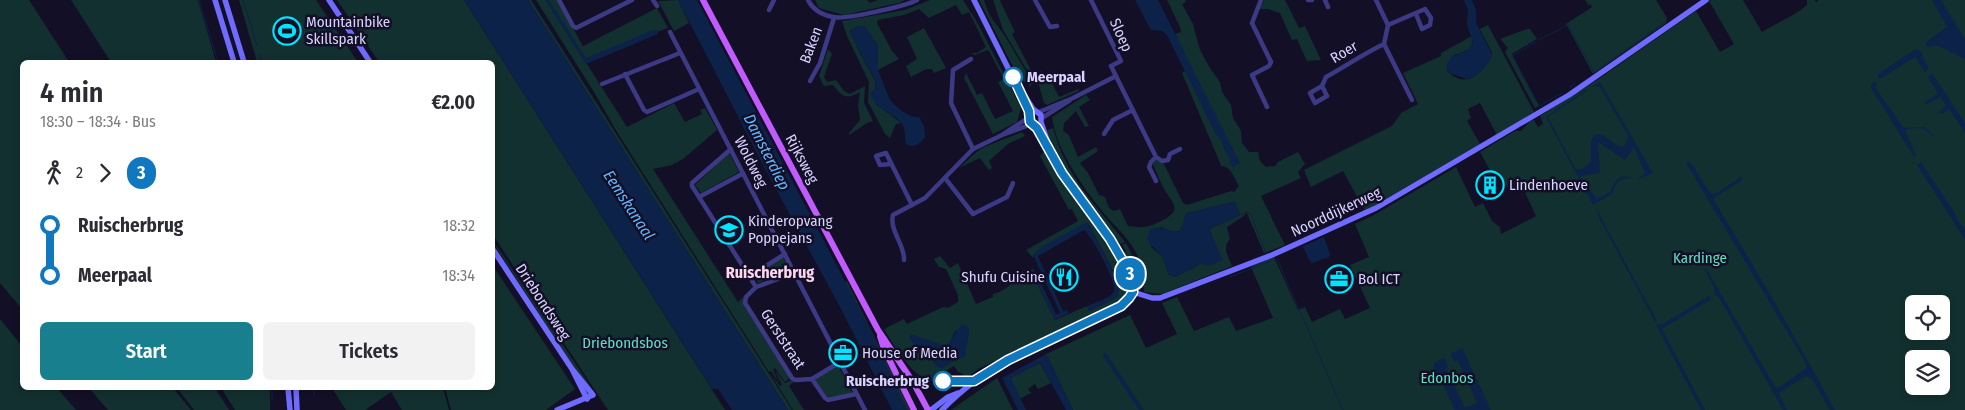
<!DOCTYPE html>
<meta charset="utf-8">
<style>
:root{--surface:#fff;--page:#f2f2f3;--text:#2b2b33;--muted:#7c7c81;--accent:#187f8f}
body{margin:0;font-family:"Fira Sans Condensed",sans-serif;background:var(--page);color:var(--text);height:100vh;display:flex;flex-direction:column;font-size:19px;white-space:nowrap}
*{box-sizing:border-box;margin:0}
p{font-size:16px;color:var(--muted)}
.icon{flex:none;width:28px;height:28px;fill:none;stroke:currentColor;stroke-width:2;stroke-linecap:round;stroke-linejoin:round}
.map{position:relative;flex:1;overflow:hidden}
.side{position:absolute;left:20px;top:60px;width:475px;height:330px;display:flex;flex-direction:column;background:var(--surface);border-radius:8px;box-shadow:0 2px 8px #0003}
.side>*{flex:none}
.badge{padding:0 10px;border-radius:16px;font-size:18px;line-height:32px}
.fabs{position:absolute;left:1905px;top:295px;display:grid;gap:10px}
.fabs a{display:grid;place-items:center;width:45px;height:45px;border-radius:8px;background:var(--surface);box-shadow:0 2px 8px #0003;font-size:25px}
.map>.badge{position:absolute;translate:-50% -50%;box-shadow:0 0 0 2px #fff}
.legs{display:flex;align-items:center;gap:8px;height:55px;padding:0 20px;font-size:16px}
.legs p{margin-inline-start:auto}
.summary{display:flex;align-items:center;justify-content:space-between;height:85px;padding:0 20px}
h1{font-size:28px;font-weight:600;line-height:38px}
.cta{display:flex;gap:10px;margin-top:auto;padding:10px 20px}
.cta a{flex:1;height:58px;border-radius:8px;background:var(--accent);color:#fff;font-size:20px;font-weight:600;line-height:58px;text-align:center}
.cta a+a{background:var(--page);color:var(--text)}
ul{padding:0 20px;list-style:none}
li{display:flex;align-items:center;gap:18px;height:50px;font-size:19px}
li i{display:grid;place-items:center;width:8px;height:100%;margin:0 6px;background:currentColor}
li i::after{content:'';width:12px;height:12px;margin:-6px;border:4px solid;border-radius:50%;background:var(--surface)}
li p{margin-inline-start:auto}
li:first-child i{background:linear-gradient(#0000 50%,currentColor 0)}
li:last-child i{background:linear-gradient(currentColor 50%,#0000 0)}
.map>svg:first-child{display:block}
.green{fill:#12302f;fill-rule:evenodd}
.water{fill:#0c2248}
.lines{fill:none;stroke-linecap:round;stroke-linejoin:round}
.stream{stroke:#0c2248;stroke-width:1}
.street{stroke:#3d3a85;stroke-width:4.5}
.secondary{stroke:#6f6bff;stroke-width:5.5}
.primary{stroke:#c25bff;stroke-width:6}
.line-1-casing{stroke:#fff;stroke-width:11}
.line-1{stroke:#1078be;stroke-width:8}
.stop-1-dot{fill:#fff;stroke:#1078be;stroke-width:2.5}
.labels{text-anchor:middle;dominant-baseline:central;stroke-width:5;stroke-linejoin:round;paint-order:stroke}
.poi-label{font-size:15px;fill:#d9d4ff;stroke:#130f26;text-anchor:start}
.street-label{font-size:15px;fill:#d9d4ff;stroke:#130f26}
.stop-label{font-size:15px;font-weight:bold;fill:#d9d4ff;stroke:#130f26;text-anchor:start}
.park-label{font-size:15px;fill:#5fe0c0;stroke:#130f26}
.water-label{font-size:16px;font-style:italic;fill:#62b6ff;stroke:#130f26}
.neighbourhood-label{font-size:16px;font-weight:bold;fill:#ffd6f0;stroke:#130f26}
</style>
<div class="map">
<svg width="1965" height="410" viewBox="0 0 1965 410">
<rect width="100%" height="100%" fill="#130f26"/>
<g class="green">
<path d="M0 0H29L69 62H22V309L0 283Z"/>
<path d="M71 0H198L216 62H111Z"/>
<path d="M239 0H316L358 62H257Z"/>
<path d="M337 0H464L725 410H608L493 235 492 62H379Z"/>
<path d="M528 0H531L792 410H788Z"/>
<path d="M536 0H557L583 46 657 8 668 28 657 32 656 30 585 61 627 127 674 103 685 122 702 114 700 110 705 108 717 130 683 159 672 165 653 169 738 302 744 296 743 304 790 378 785 382 775 368 773 370 780 384 771 371 769 372 617 132 594 92Z"/>
<path d="M678 0 689 23 674 31 658 1Z"/>
<path d="M815 0H867L870 3 878 0H905L899 3 844 15 819 8Z"/>
<path d="M930 0H963L977 22 1020 106 1021 108 1017 122 993 134 964 78 966 73 977 95 982 93 995 119 1013 111 998 82 1004 79 990 53 988 50 975 55 971 53H977L986 47 969 12 962 15 956 5 929 18 919 9 904 15 878 20 877 23 892 51 899 59 878 70 877 65 858 26 850 31 860 53 875 81 876 105 891 115 901 123 896 124 890 138 885 134 868 102 869 82 847 36 842 21 905 10Z"/>
<path d="M979 0H984C990 21 998 24 1008 41 1017 55 1023 69 1034 82L1030 87 1027 82 1025 83 1011 63Z"/>
<path d="M993 0H1001L1000 1 1015 32 1012 34 1033 74 1041 71 1047 82 1051 81 1059 97 1078 89 1079 91 1047 105 1044 103 1039 85 1025 67 1003 30Z"/>
<path d="M1167 0H1185L1186 2 1182 4 1193 24 1200 50 1210 68 1220 82 1222 92 1231 105 1233 118 1241 131 1242 143 1249 152H1258L1260 161 1266 167 1275 166 1278 162 1298 152 1305 164 1298 172 1301 178 1261 196 1285 245 1264 253 1246 211 1245 215 1227 227 1230 239C1222 248 1228 256 1232 266L1162 294 1144 292C1143 283 1144 273 1141 265 1135 245 1121 232 1108 218 1086 192 1056 151 1052 117L1086 95 1090 100 1079 107 1089 126 1085 127 1076 111 1064 123 1063 131 1069 135 1078 157 1096 147 1098 151 1080 163 1088 173 1099 195 1105 197 1109 208 1114 211 1120 209 1128 226C1143 228 1147 228 1161 221 1186 209 1170 202 1162 185 1159 179 1156 171 1153 164L1156 160 1164 164 1183 203 1187 205 1231 191 1234 192 1239 186C1234 178 1231 166 1221 166L1220 163 1182 73 1191 67 1175 34 1181 32 1180 27ZM1235 202 1240 215 1209 229 1212 236 1204 264H1200L1175 277 1169 275 1162 256 1151 247 1160 227 1174 232 1180 231 1187 213Z"/>
<path d="M1264 0H1285L1299 28 1305 26 1321 60 1307 61 1297 39 1292 40 1280 13 1268 9H1260Z"/>
<path d="M1585 0H1656L1667 18 1666 23 1593 74 1566 24 1592 7 1590 4 1589 6Z"/>
<path d="M1711 0H1743L1762 32C1778 22 1793 17 1807 5V0H1815L1816 2 1819 0H1965V410H1073L1046 354 1130 315 1146 348 1177 334 1162 303 1177 297 1194 331 1229 317 1236 331 1273 318 1251 267 1274 257 1298 310 1305 307 1312 322 1340 309 1345 319 1370 308 1350 265 1369 257 1355 224 1374 215 1456 167 1475 207 1483 203 1492 221 1500 227 1501 234 1536 216 1521 184 1509 190 1505 182 1498 185 1480 152 1515 131H1521L1530 121 1534 120 1538 127 1543 124 1540 116 1597 80 1696 11 1720 52 1734 44 1709 1ZM1914 304H1941V331H1914ZM1914 359H1941V386H1914Z"/>
<path d="M1488 25 1534 112 1495 136 1496 133 1480 103 1468 109 1471 118 1467 121 1480 144 1365 211 1343 171 1311 187 1304 170 1392 126 1401 113 1418 104 1403 73 1441 56V53L1472 36C1475 50 1464 52 1454 55L1447 71C1468 91 1483 72 1492 53L1480 29Z"/>
<path d="M924 28 946 68 934 73 932 69H926L911 77 906 66 917 59 907 37Z"/>
<path d="M1527 29H1530L1537 39 1512 54 1539 106 1535 108 1505 52 1508 48 1500 39Z"/>
<path d="M828 49 832 54 824 77 827 82 836 80 844 91 850 94 865 86 864 103 873 121 867 123 849 135V133L860 120 858 105 860 92C846 100 843 97 833 85L824 86 819 76Z"/>
<path d="M1053 128C1067 178 1094 203 1125 242L1121 244 1119 241 1117 242 1113 239 1065 172 1045 131Z"/>
<path d="M1022 132 1025 136 1008 144 989 161 992 168 989 170 980 158 959 168 974 154 982 148Z"/>
<path d="M1044 151 1106 237 1121 263 1129 281V287L1124 299 1119 303 980 368 967 377 965 378 963 374 958 372 954 366 944 372 947 377 934 379 927 385 925 380 922 382 921 377 912 369 896 349 884 329 904 319 907 324 943 307 948 308 958 302V295L946 269 939 267 934 259 940 256 950 268 958 263 976 304 993 297V294C1009 291 1017 274 1033 269L1038 277 1035 279 1055 320 1087 306 1089 311 1117 297 1120 284 1088 223 1033 255V258L1026 250 1078 221 1072 209 1069 210 1040 156ZM955 331H969L964 357 958 358 942 368 934 363 930 357 927 356 950 343Z"/>
<path d="M729 153 739 172 701 193 695 185Z"/>
<path d="M492 239 595 393 576 370 493 243Z"/>
<path d="M1126 243 1137 264 1141 291 1138 289C1137 274 1127 266 1124 253L1126 251 1122 245Z"/>
<path d="M783 257 790 271 758 283 753 275Z"/>
<path d="M493 266 575 389 546 410H451L445 388H492Z"/>
<path d="M847 281 910 410H907C885 368 867 324 845 282Z"/>
<path d="M0 319 22 346V388H57L76 410H0Z"/>
<path d="M1040 363 1051 383 1038 389 1035 384 1028 389 1031 393 1019 399 1010 378Z"/>
<path d="M838 365 852 392 851 394 828 398 816 382V378Z"/>
<path d="M775 370 785 383 791 380 794 382 789 386 804 410H793L770 373 780 386 782 385Z"/>
<path d="M997 378 1013 410H951Z"/>
<path d="M89 388H173L191 410H108Z"/>
<path d="M177 388H215L229 410H194Z"/>
<path d="M229 388H270V410H235L223 391Z"/>
<path d="M332 388H443L449 410H402L391 392 365 410H346Z"/>
</g>
<g class="water">
<path d="M464 0H528L788 410H732L718 389H712Z"/>
<path d="M545 0H549L586 58 656 29 658 34 586 64Z"/>
<path d="M678 0H697L867 323 907 410H892L841 309 764 167Z"/>
<path d="M1135 0H1158L1240 163 1233 168 1230 162 1231 159C1225 150 1224 152 1222 141L1216 135 1167 35 1162 31 1151 30Z"/>
<path d="M1464 0H1472L1476 10V22L1492 55C1489 65 1478 77 1467 79L1449 73 1446 66 1451 57 1466 51 1473 43 1467 24 1468 10Z"/>
<path d="M1932 0H1941L1965 39V59C1955 55 1946 48 1936 45L1928 48 1926 42 1947 27Z"/>
<path d="M864 25 878 45V70L889 98C894 106 909 118 919 117L924 126 925 137C921 143 914 149 906 144 904 137 906 129 902 124 891 109 876 113 870 93L876 89 875 81 850 33 853 28Z"/>
<path d="M1916 49 1923 53V58L1929 69 1925 72 1915 57 1880 79 1877 76 1878 74Z"/>
<path d="M1932 73 1965 123V133L1949 109 1942 114 1939 112 1946 105 1940 97 1925 105V102L1938 94 1928 77Z"/>
<path d="M1600 82 1653 173 1637 180 1645 173 1634 147 1625 160 1598 142 1600 173 1580 176 1597 199 1610 192C1614 181 1621 172 1633 179 1620 177 1616 182 1612 194L1593 205 1546 117 1587 89V91L1548 117 1575 168 1580 170 1591 162V141L1594 135C1606 131 1612 147 1623 147L1628 139 1627 134 1600 87 1596 86 1591 87Z"/>
<path d="M1874 82 1877 83 1876 89 1904 128 1925 127 1935 138C1921 128 1925 126 1905 130L1916 156 1914 157 1912 154 1871 88 1870 86Z"/>
<path d="M1688 161 1692 164 1710 193H1717L1742 176 1741 181 1715 197 1714 200 1777 306 1835 410H1830L1812 379 1806 376 1779 393 1787 410H1783L1719 297 1715 295 1714 287 1705 270 1706 268 1775 387 1779 388 1806 368 1807 365 1686 163Z"/>
<path d="M1921 162 1953 210 1960 224 1965 228V240L1917 165Z"/>
<path d="M1235 201 1240 215 1209 229 1223 260 1209 266 1200 264 1175 277 1169 275 1162 256 1148 242C1146 217 1168 233 1179 232L1187 213Z"/>
<path d="M1597 210 1657 321 1655 322 1598 216Z"/>
<path d="M1085 223H1088L1120 285 1117 297 1089 311 1087 306C1094 303 1111 298 1114 291 1118 284 1090 233 1084 230L1038 256 1063 311 1067 310 1069 313 1055 320 1035 279 1038 277 1056 314 1060 313 1033 255 1041 247Z"/>
<path d="M1324 237 1330 254 1329 257 1312 263 1308 258 1303 246Z"/>
<path d="M1709 296 1711 297 1710 300 1662 329 1705 410H1701L1656 325 1663 324Z"/>
<path d="M963 324 968 327 969 331 965 357 958 358 942 368 936 366 930 357 923 355 909 338 911 334 946 346C954 340 954 330 963 324Z"/>
<path d="M1462 348 1491 410H1455L1433 364 1444 357 1448 366 1446 369 1465 408 1477 403 1458 361 1454 362 1450 354Z"/>
<path d="M1104 352 1108 356 1144 410H1139L1103 356Z"/>
<path d="M1046 354 1073 410H1066L1040 363 1011 378 1026 410H1018L1002 378Z"/>
</g>
<g class="lines">
<g class="stream">
<path d="M199 0 218 62"/>
<path d="M243 0 257 45"/>
<path d="M1539 40 1568 25 1594 72"/>
<path d="M1536 42 1512 56 1539 106 1562 93"/>
<path d="M259 54 262 62"/>
<path d="M1600 68 1665 22"/>
<path d="M1570 87 1575 84"/>
<path d="M1240 214 1250 213 1266 253"/>
<path d="M1277 259 1343 410"/>
<path d="M1230 277 1271 261"/>
<path d="M272 388V400"/>
<path d="M314 388V396"/>
</g>
<g class="street">
<path d="M559 0 573 26 576 28 632 0"/>
<path d="M653 0 657 6"/>
<path d="M808 0C813 10 822 15 833 17 845 20 906 6 917 0"/>
<path d="M1035 0 1050 27 1057 26"/>
<path d="M1091 0 1121 61 1111 66 1156 157 1151 162 1149 167 1156 181"/>
<path d="M1261 0 1252 23 1271 62 1269 66 1252 75 1267 107"/>
<path d="M1308 0H1312"/>
<path d="M1325 0 1328 7"/>
<path d="M769 10 774 0"/>
<path d="M1388 25 1425 9 1431 18 1430 25 1422 29 1416 14"/>
<path d="M670 32 865 410"/>
<path d="M1384 44 1412 100"/>
<path d="M971 59 953 70 951 103 973 149"/>
<path d="M625 74 644 110 647 112 699 89"/>
<path d="M810 81 820 63 834 18"/>
<path d="M602 84 680 53"/>
<path d="M1322 86 1327 96 1315 103 1310 93 1322 86 1326 77C1346 66 1363 54 1384 44L1388 25 1376 0"/>
<path d="M1039 112 1073 98 1116 76"/>
<path d="M1042 118 1070 100"/>
<path d="M1005 134 1032 124"/>
<path d="M1104 134 1113 120 1133 110"/>
<path d="M731 149 692 183V186L699 197 742 174"/>
<path d="M1156 157 1162 161 1168 160 1170 154 1180 149"/>
<path d="M890 164 880 165 876 156 886 153 912 205"/>
<path d="M945 178 973 214 1007 197 1013 183"/>
<path d="M699 197 756 287 746 297 745 303 747 306 792 378 795 380 812 379"/>
<path d="M904 260C905 245 889 230 893 215L925 198 973 149 1002 135 1028 118"/>
<path d="M750 276 785 254"/>
<path d="M756 287 794 273"/>
<path d="M840 362 812 379 825 398 828 400 856 394"/>
</g>
<g class="secondary">
<path d="M215 0 234 62"/>
<path d="M225 0 244 62"/>
<path d="M329 0 370 62"/>
<path d="M1023 93 1033 109 1041 115V122L1047 140"/>
<path d="M492 248 572 369 593 395 557 410"/>
<path d="M1133 292 1152 298H1160L1272 255 1376 208 1569 95 1706 0"/>
<path d="M573 371 587 399"/>
<path d="M288 388 290 410"/>
<path d="M296 388 297 410"/>
<path d="M931 410 948 397 958 393"/>
<path d="M942 410C990 359 1059 335 1121 306L1129 298 1133 292V279L1128 270 1110 239 1062 173 1037 127 1029 121V111L1017 86 974 0"/>
</g>
<g class="primary">
<path d="M703 0 878 330 913 382 928 410"/>
<path d="M880 336 884 349 914 410"/>
</g>
</g>
<g class="lines">
<g class="line-1-casing">
<path id="line-1" d="M943 381H974L1008 360 1121 306 1129 298 1133 292V279L1128 270 1110 239 1062 173 1037 128 1030 122 1029 111 1013 77"/>
</g>
<use href="#line-1" class="line-1"/>
</g>
<defs>
<g id="stadium-ring" transform="scale(1.4375)"><circle r="9.5" fill="#130f26" stroke="#00e5ff" stroke-width="1.5"/><path d="M0-5a6.5 5 0 1 0 0 10a6.5 5 0 1 0 0-10ZM-3.5-1.8h7v3.6h-7Z" fill="#00e5ff"/></g>
<g id="building-ring" transform="scale(1.4375)"><circle r="9.5" fill="#130f26" stroke="#00e5ff" stroke-width="1.5"/><path d="M-4-6H4V6H1V3H-1V6H-4ZM-2.5-4.3h1.7v1.8h-1.7ZM.8-4.3h1.7v1.8H.8ZM-2.5-1h1.7V.8h-1.7ZM.8-1h1.7V.8H.8Z" fill="#00e5ff"/></g>
<g id="school-ring" transform="scale(1.4375)"><circle r="9.5" fill="#130f26" stroke="#00e5ff" stroke-width="1.5"/><path d="M0-5L7-2L0 1L-7-2ZM-4 1L0 2.5L4 1V4Q0 6-4 4Z" fill="#00e5ff"/></g>
<g id="restaurant-ring" transform="scale(1.4375)"><circle r="9.5" fill="#130f26" stroke="#00e5ff" stroke-width="1.5"/><path d="M-5-6h1v4h1v-4h1v4h1v-4h1v5L-1.5 .5V6h-2V.5L-5-1ZM5-6V6H3V1.5H1.5Q1.5-4 5-6Z" fill="#00e5ff"/></g>
<g id="office-ring" transform="scale(1.4375)"><circle r="9.5" fill="#130f26" stroke="#00e5ff" stroke-width="1.5"/><path d="M-6-3h4V-5.5h4V-3h4V5H-6ZM-1-4.5V-3h2v-1.5ZM-6 0V1H6V0Z" fill="#00e5ff"/></g>
</defs>
<g fill-rule="evenodd">
<use href="#stadium-ring" x="287" y="31"/>
<use href="#building-ring" x="1490" y="185"/>
<use href="#school-ring" x="729" y="230"/>
<use href="#restaurant-ring" x="1064" y="277"/>
<use href="#office-ring" x="1339" y="279"/>
<use href="#office-ring" x="843" y="353"/>
</g>
<g class="stop-1-dot">
<circle cx="1013" cy="77" r="9"/>
<circle cx="943" cy="381" r="9"/>
</g>
<g class="labels">
<g class="poi-label">
<text x="306" y="22">Mountainbike<tspan x="306" dy="17">Skillspark</tspan></text>
<text x="1509" y="185">Lindenhoeve</text>
<text x="748" y="221">Kinderopvang<tspan x="748" dy="17">Poppejans</tspan></text>
<text x="1045" y="277" text-anchor="end">Shufu Cuisine</text>
<text x="1358" y="279">Bol ICT</text>
<text x="862" y="353">House of Media</text>
</g>
<g class="street-label">
<text transform="translate(1121 35) rotate(66)">Sloep</text>
<text transform="translate(811 45) rotate(-69)">Baken</text>
<text transform="translate(1344 52) rotate(-31)">Roer</text>
<text transform="translate(802 159) rotate(62)">Rijksweg</text>
<text transform="translate(751 162) rotate(63)">Woldweg</text>
<text transform="translate(1336 212) rotate(-25)">Noorddijkerweg</text>
<text transform="translate(543 302) rotate(57)">Driebondsweg</text>
<text transform="translate(783 339) rotate(57)">Gerststraat</text>
</g>
<g class="stop-label">
<text x="1027" y="77">Meerpaal</text>
<text x="929" y="381" text-anchor="end">Ruischerbrug</text>
</g>
<g class="park-label">
<text x="1700" y="258">Kardinge</text>
<text x="625" y="343">Driebondsbos</text>
<text x="1447" y="378">Edonbos</text>
</g>
<g class="water-label">
<text transform="translate(767 152) rotate(63)">Damsterdiep</text>
<text transform="translate(629 205) rotate(57)">Eemskanaal</text>
</g>
<g class="neighbourhood-label">
<text x="770" y="272">Ruischerbrug</text>
</g>
</g>
</svg>
<div class="fabs">
<a><svg class="icon" aria-label="locate" viewBox="0 0 24 24"><circle cx="12" cy="12" r="6"/><path d="M12 2v4M12 18v4M2 12h4M18 12h4"/></svg></a>
<a><svg class="icon" aria-label="layers" viewBox="0 0 24 24"><path d="M12 4l9 5-9 5-9-5zM3 14l9 5 9-5"/></svg></a>
</div>
<b class="badge" style="left:1130px;top:274px;background:#1078be;color:#fff">3</b>
<section class="side">
<div class="summary"><div><h1>4 min</h1><p>18:30 – 18:34 · Bus</p></div><b>€2.00</b></div>
<div class="legs"><svg class="icon" aria-label="walk" viewBox="0 0 24 24"><circle cx="13" cy="4" r="2"/><path d="M13 8l-2 6 4 7M11 14l-3 7M7 12l3-4h3l4 4"/></svg>2<svg class="icon" aria-label="forward" viewBox="0 0 24 24"><path d="M9 5l7 7-7 7"/></svg><b class="badge" style="background:#1078be;color:#fff">3</b></div>
<ul>
<li><i style="color:#1078be"></i><b>Ruischerbrug</b><p>18:32</p></li>
<li><i style="color:#1078be"></i><b>Meerpaal</b><p>18:34</p></li>
</ul>
<div class="cta"><a>Start</a><a>Tickets</a></div>
</section>
</div>
